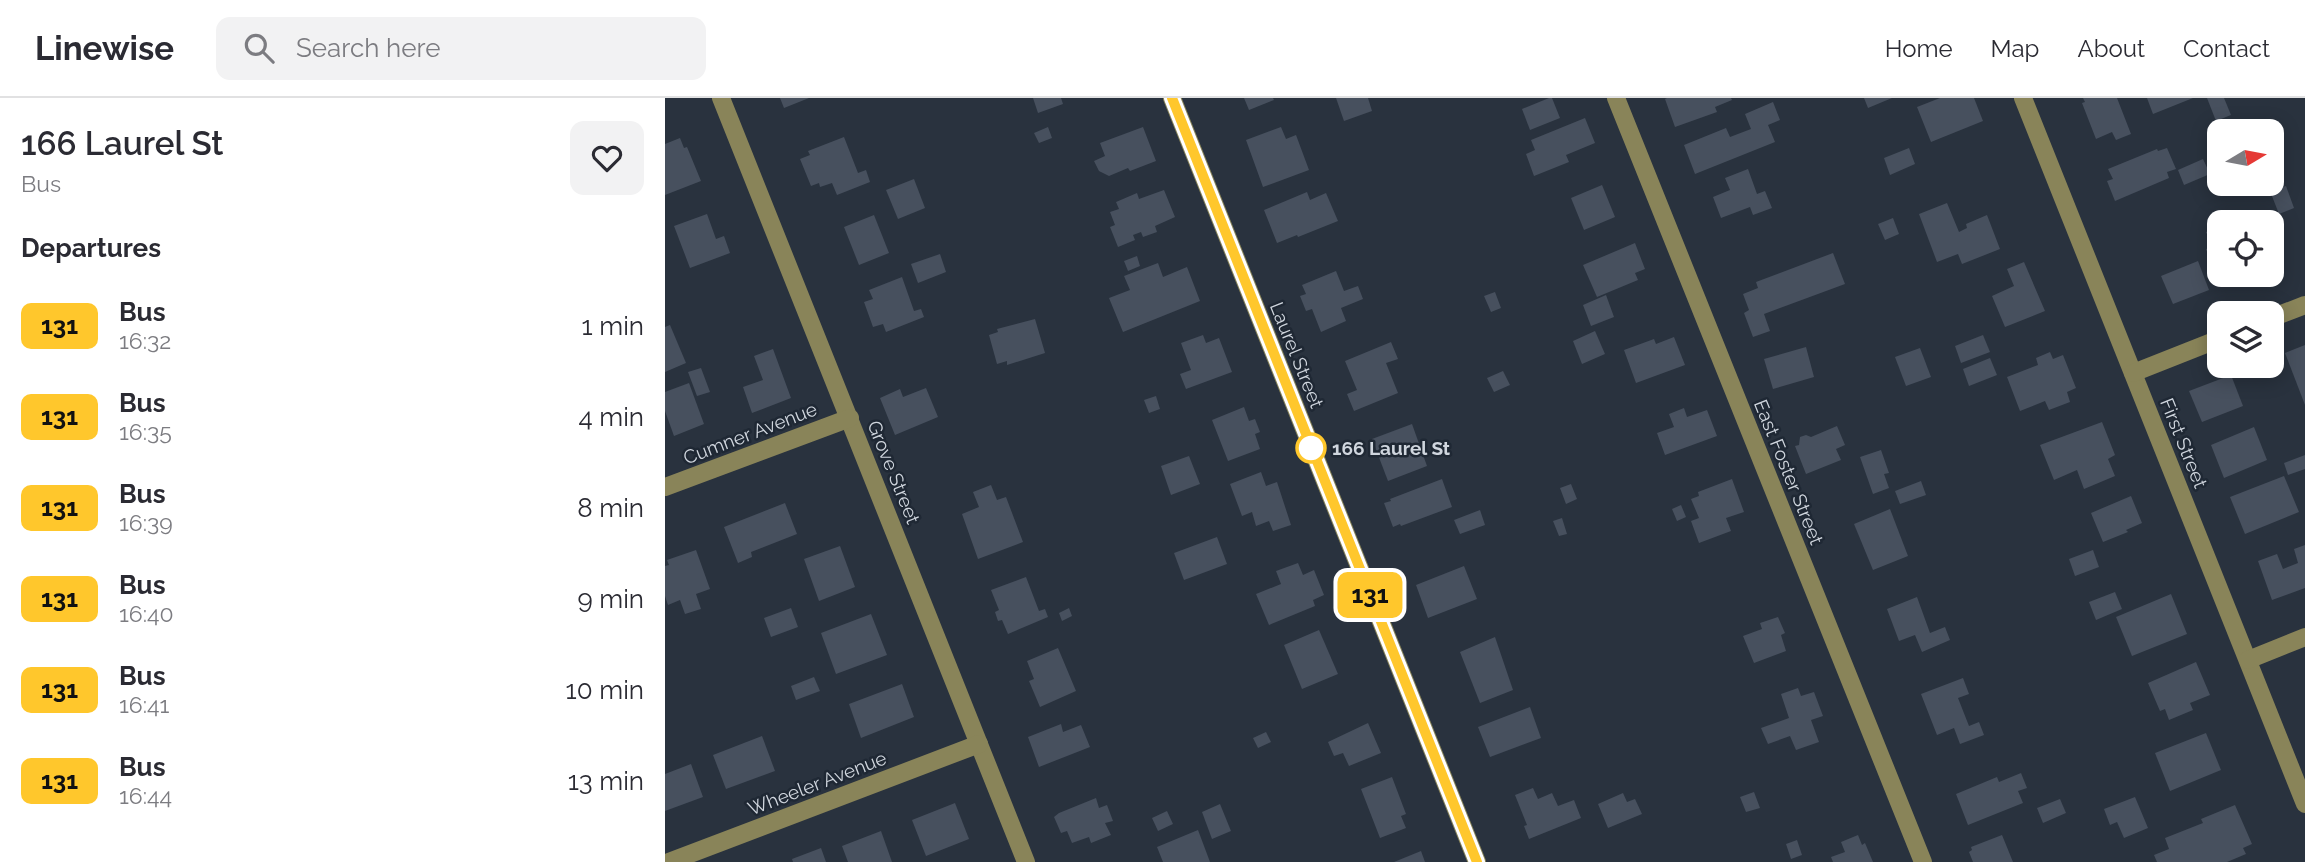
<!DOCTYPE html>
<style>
:root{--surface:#fff;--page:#f2f2f3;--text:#2b2b33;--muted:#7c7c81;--line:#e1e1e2}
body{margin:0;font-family:Raleway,sans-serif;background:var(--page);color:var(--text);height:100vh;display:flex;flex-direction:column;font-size:26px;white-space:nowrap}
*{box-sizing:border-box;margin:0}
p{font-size:23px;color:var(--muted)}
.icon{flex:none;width:38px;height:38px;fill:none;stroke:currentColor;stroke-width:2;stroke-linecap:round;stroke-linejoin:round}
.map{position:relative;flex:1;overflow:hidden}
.side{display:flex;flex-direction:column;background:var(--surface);width:665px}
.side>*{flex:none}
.badge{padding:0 14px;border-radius:10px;font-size:24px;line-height:46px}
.needle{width:46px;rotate:80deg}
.buttons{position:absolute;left:1542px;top:21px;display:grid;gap:14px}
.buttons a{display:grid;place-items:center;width:77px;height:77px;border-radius:14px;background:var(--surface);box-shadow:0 4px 18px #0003;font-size:35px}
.map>.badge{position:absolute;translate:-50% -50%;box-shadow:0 0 0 4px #fff}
h2{padding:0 21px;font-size:26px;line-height:63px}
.round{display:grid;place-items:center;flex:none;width:74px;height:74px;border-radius:14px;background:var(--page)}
.overview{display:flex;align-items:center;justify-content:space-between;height:119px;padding:0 21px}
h1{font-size:33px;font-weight:600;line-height:52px}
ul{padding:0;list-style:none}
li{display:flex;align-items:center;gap:21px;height:91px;padding:0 21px}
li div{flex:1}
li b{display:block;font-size:26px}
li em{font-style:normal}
li .badge{min-width:77px;font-weight:700;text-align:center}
header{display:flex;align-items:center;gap:42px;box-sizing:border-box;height:98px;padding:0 35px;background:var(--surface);border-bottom:2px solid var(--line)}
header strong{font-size:33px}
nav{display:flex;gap:38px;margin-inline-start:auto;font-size:24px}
.search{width:490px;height:63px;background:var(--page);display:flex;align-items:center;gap:18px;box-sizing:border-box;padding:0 24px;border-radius:14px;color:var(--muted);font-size:26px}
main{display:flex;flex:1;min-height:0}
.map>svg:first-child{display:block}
.building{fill:#47505e}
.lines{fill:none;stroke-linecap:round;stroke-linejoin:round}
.minor{stroke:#898459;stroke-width:18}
.line-casing{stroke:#fff;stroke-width:16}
.line{stroke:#ffc72c;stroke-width:10}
.stop-dot{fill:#fff;stroke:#ffc72c;stroke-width:3.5}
.labels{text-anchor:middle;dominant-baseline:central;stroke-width:5;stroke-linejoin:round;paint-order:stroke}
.street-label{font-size:19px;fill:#d0d6de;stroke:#1f2834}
.stop-label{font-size:19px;font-weight:bold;fill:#d0d6de;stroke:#1f2834;text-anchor:start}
</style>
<header>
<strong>Linewise</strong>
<div class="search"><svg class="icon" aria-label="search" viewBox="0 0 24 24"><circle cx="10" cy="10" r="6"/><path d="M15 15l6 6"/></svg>Search here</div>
<nav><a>Home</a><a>Map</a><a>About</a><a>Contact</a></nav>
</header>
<main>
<section class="side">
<div class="overview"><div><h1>166 Laurel St</h1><p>Bus</p></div><a class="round"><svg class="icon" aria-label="heart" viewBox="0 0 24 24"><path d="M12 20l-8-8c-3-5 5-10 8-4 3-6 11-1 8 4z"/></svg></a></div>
<h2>Departures</h2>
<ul>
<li><span class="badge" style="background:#ffc72c;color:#111">131</span><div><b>Bus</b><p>16:32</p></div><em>1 min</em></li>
<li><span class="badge" style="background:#ffc72c;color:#111">131</span><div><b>Bus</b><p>16:35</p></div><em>4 min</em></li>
<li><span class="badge" style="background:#ffc72c;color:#111">131</span><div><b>Bus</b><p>16:39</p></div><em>8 min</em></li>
<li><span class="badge" style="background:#ffc72c;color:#111">131</span><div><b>Bus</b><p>16:40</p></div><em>9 min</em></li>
<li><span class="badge" style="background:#ffc72c;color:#111">131</span><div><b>Bus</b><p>16:41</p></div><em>10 min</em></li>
<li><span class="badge" style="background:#ffc72c;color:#111">131</span><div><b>Bus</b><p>16:44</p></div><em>13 min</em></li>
</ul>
</section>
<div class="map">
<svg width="1640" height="764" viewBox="0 0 1640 764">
<rect width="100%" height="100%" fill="#29323e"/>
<g class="building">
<path d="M115 0H144L119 10Z"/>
<path d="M368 0H396L398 6 373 15Z"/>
<path d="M579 0H608L609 2 584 12Z"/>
<path d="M671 0H703L707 13 679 23Z"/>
<path d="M884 0H887L895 20 865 32 857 11Z"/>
<path d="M1002 0H1066L1067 2 1050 9 1052 14 1010 29 1000 1Z"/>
<path d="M1199 0H1227L1203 10Z"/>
<path d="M1275 0H1309L1318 23 1266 44 1252 9Z"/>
<path d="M1418 0H1452L1466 36 1451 42 1447 34 1431 41 1417 5 1420 4Z"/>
<path d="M1482 0H1528L1488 16Z"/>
<path d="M1542 0H1559L1566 17 1551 23Z"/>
<path d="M1108 4 1115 22 1103 27 1110 44 1030 76 1019 47 1061 30 1065 39 1086 31 1080 16Z"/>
<path d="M920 20 930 45 901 57 904 64 869 78 861 56 870 52 866 42Z"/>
<path d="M383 29 387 40 374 45 369 35Z"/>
<path d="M478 29 491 63 465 73 463 70 444 78 434 73 429 63 440 58 435 45Z"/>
<path d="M616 29 621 41 631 37 644 72 598 89 581 42Z"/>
<path d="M179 39 193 75 201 72 205 84 172 97 167 85 155 89 154 85 146 88 135 61 145 57 143 53Z"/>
<path d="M15 40 19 50 22 49 36 83 0 97V46Z"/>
<path d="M1244 50 1250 66 1225 77 1219 60Z"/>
<path d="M1502 50 1511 71 1502 74 1504 80 1450 103 1442 83 1448 81 1443 71 1492 51 1493 53Z"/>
<path d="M1538 61 1545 76 1519 87 1513 72Z"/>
<path d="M1083 71 1092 96 1100 93 1107 110 1088 117 1085 109 1056 120 1048 99 1065 92 1060 80Z"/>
<path d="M249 81 260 110 233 121 221 92Z"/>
<path d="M1578 86H1595L1596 89 1582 95Z"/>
<path d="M937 87 950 119 919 132 906 100Z"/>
<path d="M1621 88 1629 110 1614 116 1605 93Z"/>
<path d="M499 92 510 119 490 128 492 134 478 139 476 134 468 137 470 142 453 149 445 129 450 127 445 114 454 111 451 104 472 95 474 101Z"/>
<path d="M642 94 645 102 661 95 673 123 633 139 632 137 612 145 599 112Z"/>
<path d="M1282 105 1294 134 1302 130 1301 126 1322 117 1335 151 1297 166 1293 156 1272 164 1254 116Z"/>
<path d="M42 116 51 141 59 138 65 155 25 170 9 128Z"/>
<path d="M209 117 224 155 194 167 179 129Z"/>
<path d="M1228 120 1234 136 1220 142 1213 126Z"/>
<path d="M1550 131 1554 144 1547 147 1541 134Z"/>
<path d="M1606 136 1617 163 1613 164 1615 168 1607 171Z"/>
<path d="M970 145 980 171 970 175 973 182 932 199 918 167Z"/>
<path d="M1554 146V172L1550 174 1541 151Z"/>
<path d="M1168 155 1180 186 1099 216 1105 233 1088 239 1079 215 1084 212 1078 196 1093 190 1091 184Z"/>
<path d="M275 156 281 174 253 185 246 166Z"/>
<path d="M472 158 475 168 463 173 459 163Z"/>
<path d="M1533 163 1544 192 1508 206 1496 178Z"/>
<path d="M1359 164 1380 213 1340 229 1327 198 1349 188 1342 171Z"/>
<path d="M493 165 498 179 522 169 535 203 458 234 444 200 465 192 459 178Z"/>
<path d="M671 173 679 193 693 188 698 201 676 210 681 223 656 234 647 211 641 213 635 198 641 196 637 187Z"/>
<path d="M237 179 249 213 256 211 259 219 221 234 218 226 208 229 199 204 208 201 204 192Z"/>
<path d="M830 194 836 210 826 214 819 198Z"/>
<path d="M941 197 949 219 926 228 918 207Z"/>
<path d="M370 221 380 255 342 267V263L332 266 324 237 333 234 332 231Z"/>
<path d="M5 227 21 265 0 274V229Z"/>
<path d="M930 233 940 256 917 266 908 243Z"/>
<path d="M538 237 541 245 554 240 567 274 521 291 515 276 526 272 516 245Z"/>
<path d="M1318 237 1325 254 1296 265 1290 248Z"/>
<path d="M1009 239 1020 267 971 285 959 252 989 241 991 246Z"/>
<path d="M726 244 733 261 721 265 733 295 689 313 682 296 692 292 680 263Z"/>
<path d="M1640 247V307L1620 255Z"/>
<path d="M1141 249 1149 279 1108 291 1099 261Z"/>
<path d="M1255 250 1266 279 1241 288 1230 259Z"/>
<path d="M108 251 126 300 87 315 78 289 98 282 89 258Z"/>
<path d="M1385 254 1388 261 1398 257 1411 290 1402 294 1405 304 1384 312 1380 303 1355 313 1342 279 1373 267 1371 260Z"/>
<path d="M1325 260 1332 277 1304 288 1298 271Z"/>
<path d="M36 270 45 294 32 298 23 274Z"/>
<path d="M838 273 845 287 829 294 822 280Z"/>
<path d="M1566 277 1578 308 1537 324 1524 293Z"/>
<path d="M24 285 39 326 9 338 0 313V294Z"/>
<path d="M261 290 273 319 230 337 215 300 235 291 238 299Z"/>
<path d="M491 298 495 311 484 315 479 302Z"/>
<path d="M579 309 584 323 590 321 595 334 590 336 595 351 563 363 547 322Z"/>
<path d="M1019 310 1022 319 1042 312 1052 338 1000 357 992 335 1009 329 1004 316Z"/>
<path d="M1437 324 1450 357 1443 361 1450 378 1419 391 1412 372 1389 382 1375 347Z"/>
<path d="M747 326 762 368 723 383 707 341Z"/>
<path d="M1172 328 1180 347 1171 351 1176 362 1141 376 1130 348 1134 347 1135 339 1141 337 1146 339Z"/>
<path d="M1589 329 1602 362 1559 380 1546 347Z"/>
<path d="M1216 352 1224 375 1219 376 1224 390 1208 396 1195 359Z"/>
<path d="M1640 357V371L1623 377 1619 365Z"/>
<path d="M524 358 535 386 506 397 496 368Z"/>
<path d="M596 374 601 388 612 384 626 427 608 433 604 423 591 428 587 414 577 418 565 386Z"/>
<path d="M1619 378 1634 414 1580 436 1565 399Z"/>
<path d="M777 381 787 409 736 428 735 426 728 429 719 405 726 403 725 401Z"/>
<path d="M1067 381 1079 414 1061 420 1066 433 1034 445 1026 423 1034 420 1026 401 1034 398 1033 394Z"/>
<path d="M1256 383 1261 397 1235 406 1230 393Z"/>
<path d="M906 386 912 401 901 406 895 390Z"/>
<path d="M326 387 332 402 341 399 358 444 313 461 297 416 314 409 308 394Z"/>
<path d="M1466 398 1477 425 1461 432 1463 434 1438 444 1426 415Z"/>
<path d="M120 405 132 436 86 454 87 459 73 465 59 429Z"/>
<path d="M1016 407 1021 419 1012 423 1007 411Z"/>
<path d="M1225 411 1243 458 1208 472 1189 426Z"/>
<path d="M815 412 820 427 795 436 789 422Z"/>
<path d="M897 420 902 436 894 438 888 423Z"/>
<path d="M552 439 562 466 519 482 509 455Z"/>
<path d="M1640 447V490L1607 502 1593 463 1612 456 1618 471 1633 465 1629 451Z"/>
<path d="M175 448 190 489 154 503 139 461Z"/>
<path d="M31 452 45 491 31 496 36 511 20 516 15 502 3 507 0 498V468L4 467 2 462Z"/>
<path d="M1428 452 1434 469 1410 478 1404 461Z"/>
<path d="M633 465 638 477 649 472 659 497 648 502 650 508 604 527 591 496 616 486 611 473Z"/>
<path d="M799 468 812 501 763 520 751 487Z"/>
<path d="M361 479 374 513 380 511 383 519 343 536 337 522 333 523 330 514 334 512 326 492Z"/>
<path d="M1450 494 1457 511 1431 522 1424 504Z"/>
<path d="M1506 496 1522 536 1467 558 1451 519Z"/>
<path d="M1252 499 1265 535 1280 529 1285 542 1257 554 1250 537 1234 543 1222 511Z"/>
<path d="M126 510 133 529 106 539 99 520Z"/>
<path d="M404 510 407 518 397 523 394 515Z"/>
<path d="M206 516 222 557 171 576 156 535Z"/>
<path d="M1113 519 1120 535 1116 537 1121 553 1089 565 1078 538 1097 531 1095 525Z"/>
<path d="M654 532 673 576 637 591 619 547Z"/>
<path d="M830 539 848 592 815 605 795 554Z"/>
<path d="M393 550 411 593 375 609 364 583 369 581 362 563Z"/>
<path d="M1531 564 1545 597 1525 605 1528 612 1504 622 1500 611 1495 613 1483 585Z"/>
<path d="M149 579 155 593 131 602 126 588Z"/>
<path d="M1298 580 1304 596 1293 600 1304 628 1314 624 1319 637 1295 646 1289 630 1272 637 1256 596Z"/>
<path d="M237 586 249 619 196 640 184 606Z"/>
<path d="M1133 590 1136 598 1149 594 1158 618 1146 622 1154 644 1131 652 1125 638 1103 646 1096 630 1124 620 1116 596Z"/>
<path d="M865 609 876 640 825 659 813 629Z"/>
<path d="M703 625 716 655 684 668 678 655 669 658 663 644Z"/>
<path d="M396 626 398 634 416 627 425 649 374 669 363 639Z"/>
<path d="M601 634 606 644 593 650 588 640Z"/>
<path d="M1541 635 1556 672 1505 693 1490 655Z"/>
<path d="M97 638 110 673 61 691 48 657Z"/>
<path d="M26 666 38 699 0 713V676Z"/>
<path d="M1356 675 1362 690 1353 693 1358 705 1303 727 1291 696 1332 679 1334 684Z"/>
<path d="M727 679 741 716 736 718 741 730 715 740 696 691Z"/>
<path d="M868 690 873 701 887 695 893 708 909 702 916 720 864 741 859 728 862 727 850 697Z"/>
<path d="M1089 694 1095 710 1081 714 1075 699Z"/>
<path d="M958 695 962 704 970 701 977 716 943 730 933 706Z"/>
<path d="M1470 699 1483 730 1459 740 1452 724 1445 727 1439 711Z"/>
<path d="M431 700 434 710 442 707 448 723 440 725 446 737 426 745 424 739 407 745 402 733 396 735 389 719 394 715Z"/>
<path d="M1395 701 1401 715 1378 725 1372 710Z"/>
<path d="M290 705 304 741 261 758 247 722Z"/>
<path d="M555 706 566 733 547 741 537 714Z"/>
<path d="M1570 707 1587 746 1578 750 1581 756 1562 764H1492L1489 757 1504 751 1500 740 1538 725 1536 721Z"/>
<path d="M502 713 508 726 493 733 487 720Z"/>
<path d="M533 732 545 764H498L492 749Z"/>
<path d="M216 733 227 764H183L177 748Z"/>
<path d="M1193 737 1197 747 1200 745 1208 764H1168L1166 759 1180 754 1176 744Z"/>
<path d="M1337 737 1348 764H1308L1304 754 1307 752 1306 749Z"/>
<path d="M1132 742 1137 757 1126 761 1121 746Z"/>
<path d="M156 750 161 764H128L127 761Z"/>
<path d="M756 753 760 764H729Z"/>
</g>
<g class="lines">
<g class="minor">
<path d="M56 0 361 764"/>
<path d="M507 0 812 764"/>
<path d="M951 0 1258 764"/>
<path d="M1358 0 1640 706"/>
<path d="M1606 220 1640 207"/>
<path d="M1468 275 1554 241"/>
<path d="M0 389 185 320"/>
<path d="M1583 562 1640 539"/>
<path d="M4 764 314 646"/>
</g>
</g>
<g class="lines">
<g class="line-casing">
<path id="line" d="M507 0 812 764"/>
</g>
<use href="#line" class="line"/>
</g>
<circle class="stop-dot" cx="646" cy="350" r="14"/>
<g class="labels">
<g class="street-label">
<text transform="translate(632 257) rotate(68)">Laurel Street</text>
<text transform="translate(85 335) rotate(-21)">Cumner Avenue</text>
<text transform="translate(1519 345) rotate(68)">First Street</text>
<text transform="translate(229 374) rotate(68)">Grove Street</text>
<text transform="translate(1124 374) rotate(68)">East Foster Street</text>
<text transform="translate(152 685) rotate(-21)">Wheeler Avenue</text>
</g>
<g class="stop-label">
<text x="667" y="350">166 Laurel St</text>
</g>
</g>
</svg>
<div class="buttons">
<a><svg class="needle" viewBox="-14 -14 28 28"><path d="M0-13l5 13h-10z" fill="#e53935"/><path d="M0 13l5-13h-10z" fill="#7c7c81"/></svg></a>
<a><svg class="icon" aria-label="locate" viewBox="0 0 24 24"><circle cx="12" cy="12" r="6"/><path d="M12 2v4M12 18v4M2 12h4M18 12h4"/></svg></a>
<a><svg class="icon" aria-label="layers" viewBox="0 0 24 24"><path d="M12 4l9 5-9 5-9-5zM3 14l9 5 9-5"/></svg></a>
</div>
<b class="badge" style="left:705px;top:497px;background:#ffc72c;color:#111">131</b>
</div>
</main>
